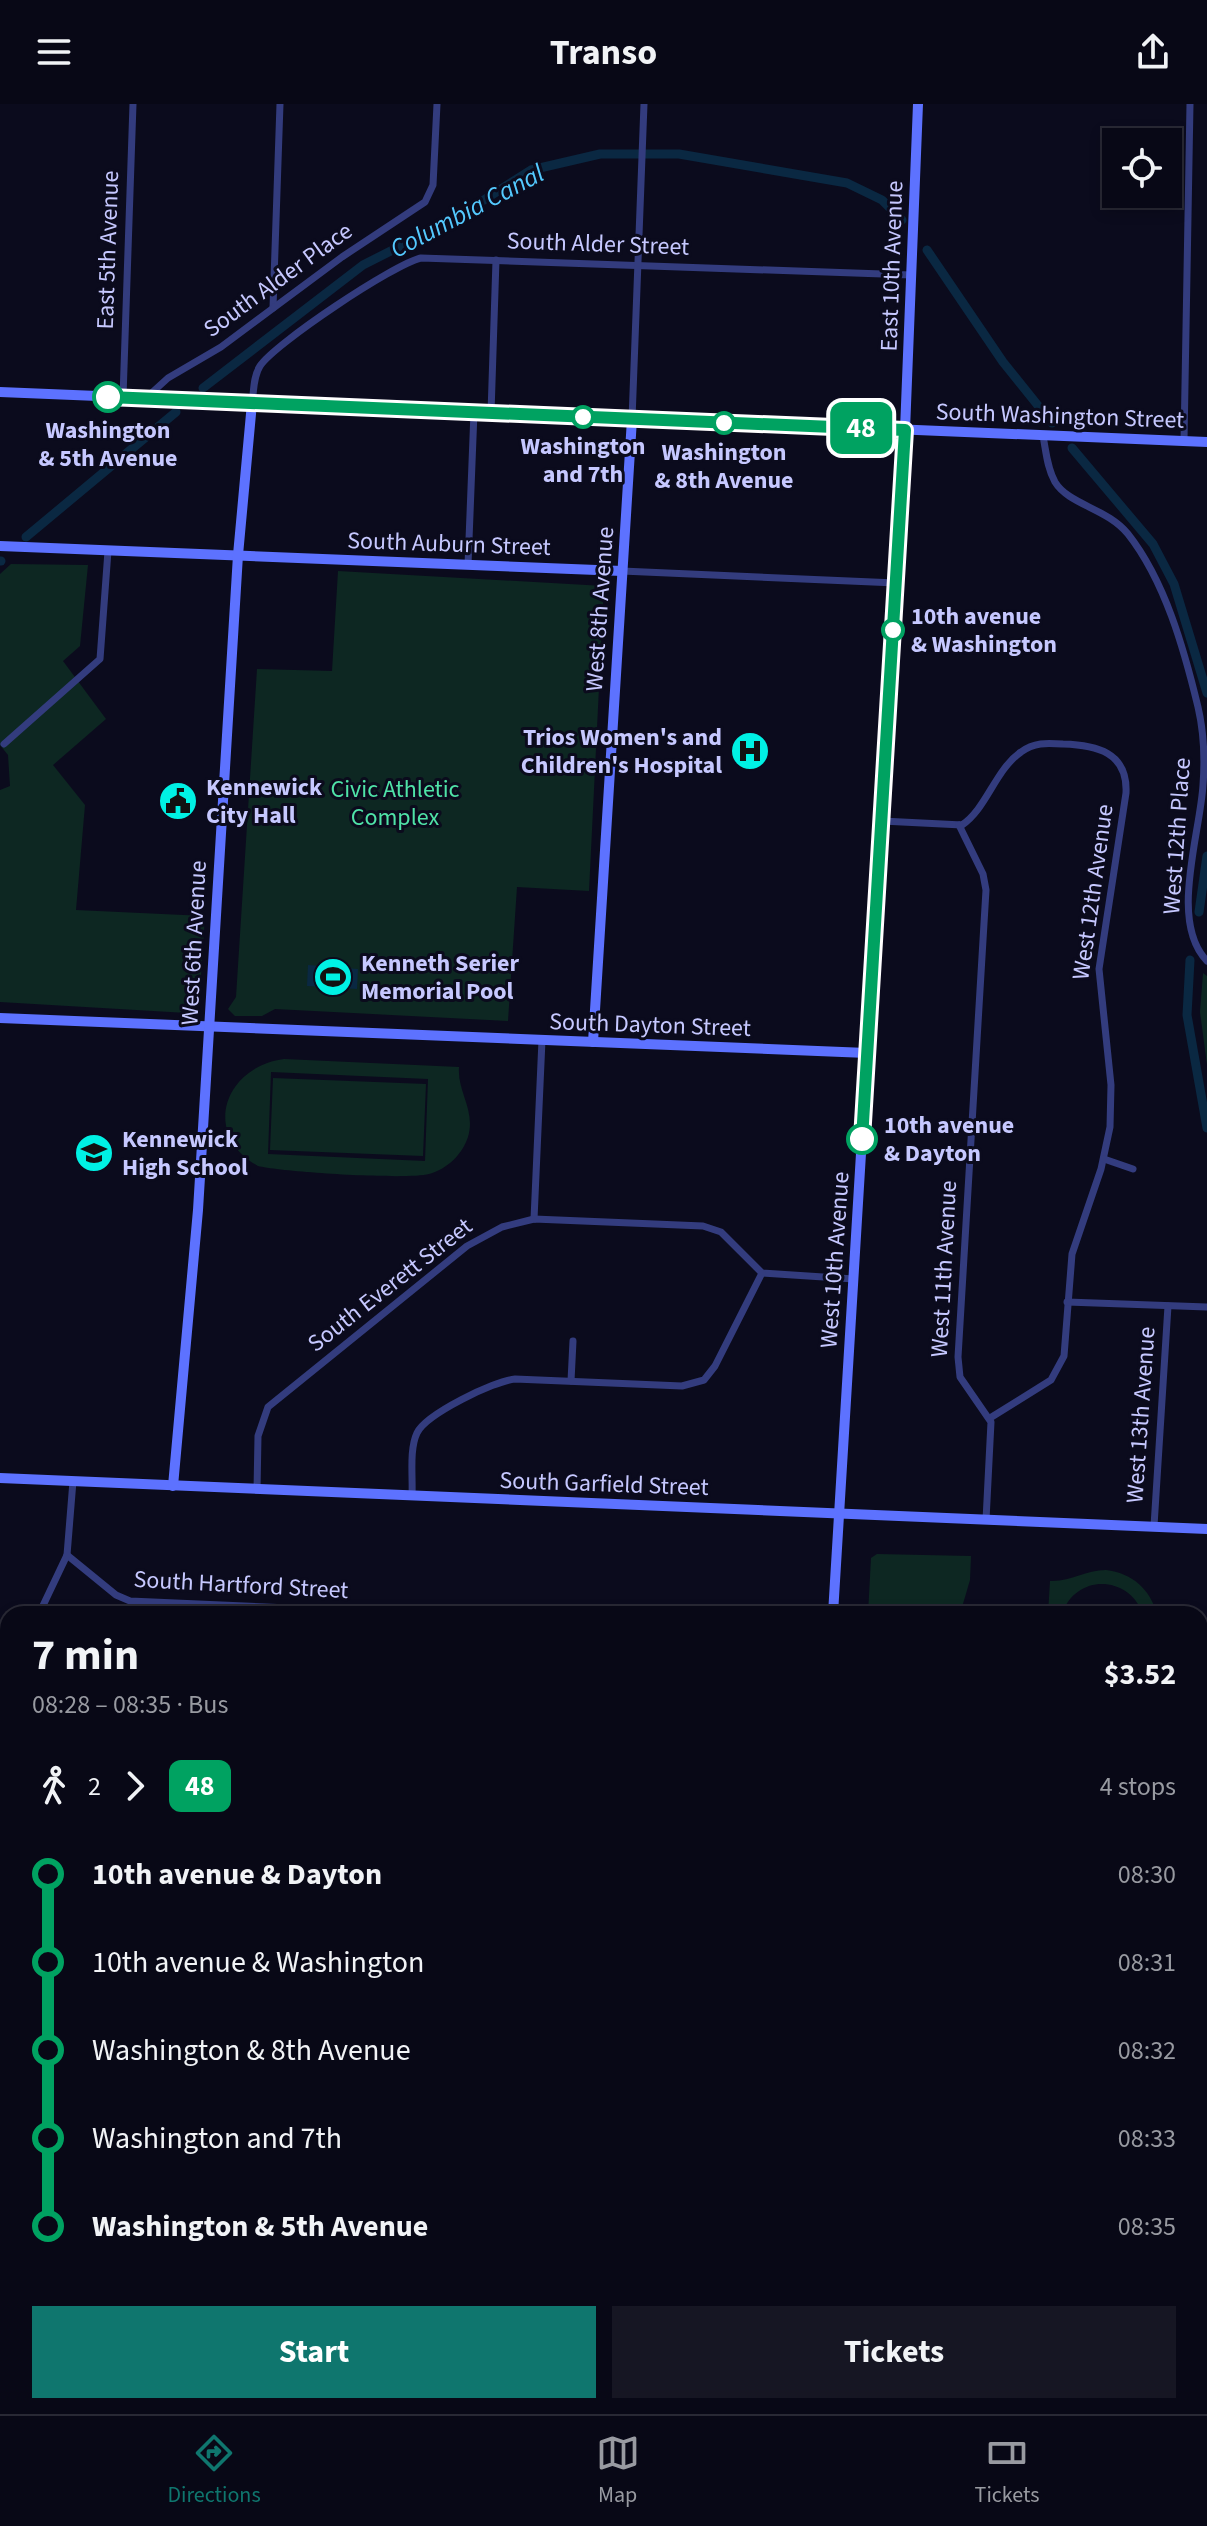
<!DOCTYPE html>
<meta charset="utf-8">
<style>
:root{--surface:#080816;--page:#161623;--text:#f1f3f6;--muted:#989aa1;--line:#292935;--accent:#0f766e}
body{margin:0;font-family:"Source Sans 3",sans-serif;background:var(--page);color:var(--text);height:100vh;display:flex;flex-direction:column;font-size:30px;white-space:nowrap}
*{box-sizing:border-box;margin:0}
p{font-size:26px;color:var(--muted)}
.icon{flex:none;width:44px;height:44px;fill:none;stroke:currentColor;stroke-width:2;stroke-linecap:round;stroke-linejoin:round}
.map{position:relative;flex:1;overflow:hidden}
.details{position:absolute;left:0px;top:1502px;width:1208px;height:808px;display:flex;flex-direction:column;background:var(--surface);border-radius:24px 24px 0 0;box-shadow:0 4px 12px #0003,0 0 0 2px var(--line)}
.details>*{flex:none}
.badge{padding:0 16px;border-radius:12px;font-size:28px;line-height:52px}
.buttons{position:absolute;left:1102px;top:24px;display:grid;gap:16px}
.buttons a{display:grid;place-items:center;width:80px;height:80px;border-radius:0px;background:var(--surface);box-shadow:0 4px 12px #0003,0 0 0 2px var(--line);font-size:40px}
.map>.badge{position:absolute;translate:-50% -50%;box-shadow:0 0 0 4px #fff}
.legs{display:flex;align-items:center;gap:12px;height:88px;padding:0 32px;font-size:26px}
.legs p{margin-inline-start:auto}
.summary{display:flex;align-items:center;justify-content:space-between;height:136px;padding:0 32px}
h1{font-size:44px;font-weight:700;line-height:60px}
.primary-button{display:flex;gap:16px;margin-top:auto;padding:16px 32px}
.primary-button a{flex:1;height:92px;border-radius:0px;background:var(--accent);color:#fff;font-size:32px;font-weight:700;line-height:92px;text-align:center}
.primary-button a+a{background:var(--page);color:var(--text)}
ul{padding:0 32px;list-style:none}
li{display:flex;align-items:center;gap:28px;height:88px;font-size:30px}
li i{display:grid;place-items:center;width:12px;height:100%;margin:0 10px;background:currentColor}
li i::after{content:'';width:20px;height:20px;margin:-10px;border:6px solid;border-radius:50%;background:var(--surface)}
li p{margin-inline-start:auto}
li:first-child i{background:linear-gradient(#0000 50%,currentColor 0)}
li:last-child i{background:linear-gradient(currentColor 50%,#0000 0)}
header{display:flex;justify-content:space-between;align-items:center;height:104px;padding:0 32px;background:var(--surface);font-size:36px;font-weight:700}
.tabs{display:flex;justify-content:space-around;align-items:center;height:112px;border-top:2px solid var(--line);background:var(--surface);font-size:22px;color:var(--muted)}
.tabs a{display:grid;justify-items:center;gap:4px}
.tabs .selected{color:var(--accent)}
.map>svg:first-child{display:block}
.green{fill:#0d2722;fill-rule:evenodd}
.water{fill:#0a2842}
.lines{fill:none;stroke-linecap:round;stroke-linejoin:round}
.canal{stroke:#0a2842;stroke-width:9}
.street{stroke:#333c7e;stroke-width:7}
.secondary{stroke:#5d72ff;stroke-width:10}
.line-1-casing{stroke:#fff;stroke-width:18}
.line-1{stroke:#00a261;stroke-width:12}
.stop-1-dot{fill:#fff;stroke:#00a261;stroke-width:4}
.labels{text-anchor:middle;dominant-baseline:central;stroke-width:6;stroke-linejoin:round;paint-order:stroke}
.street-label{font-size:24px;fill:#c6c8ff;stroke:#0b0b1d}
.stop-label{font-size:24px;font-weight:bold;fill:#c6c8ff;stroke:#0b0b1d}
.poi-label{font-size:24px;font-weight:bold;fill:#c6c8ff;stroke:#0b0b1d;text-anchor:start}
.park-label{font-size:24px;fill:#4fe2a7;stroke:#0b0b1d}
.water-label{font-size:26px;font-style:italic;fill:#54caff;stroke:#0b0b1d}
</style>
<header><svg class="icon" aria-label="menu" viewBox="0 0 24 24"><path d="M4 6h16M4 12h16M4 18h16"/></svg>Transo<svg class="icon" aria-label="share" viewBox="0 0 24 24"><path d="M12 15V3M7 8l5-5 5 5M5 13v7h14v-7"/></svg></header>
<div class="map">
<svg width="1207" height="2310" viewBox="0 0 1207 2310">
<rect width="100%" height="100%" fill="#0b0b1d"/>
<g class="green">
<path d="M11 460 88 461 80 542 63 557 106 615 53 661 85 701 76 806 205 812 199 901 187 909 0 898V686L10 682 8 651 0 641V470Z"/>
<path d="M338 467 604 482 589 787 517 783 508 917 275 905 262 912H235L228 905 236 893 257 565 332 567Z"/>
<path d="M1203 869 1207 872V961L1200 908Z"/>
<path d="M284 955 459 963C457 988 476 1006 468 1033 462 1051 447 1065 429 1070 406 1076 282 1068 258 1062 201 1030 224 963 284 955ZM271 968 428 975 425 1057 268 1050Z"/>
<path d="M273 974 426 980 423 1052 270 1046Z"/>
<path d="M877 1450 971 1452 970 1476 960 1510H868L871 1454Z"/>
<path d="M1106 1466C1132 1469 1150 1485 1157 1510H1143C1129 1471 1076 1469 1062 1510H1048L1050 1477C1071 1478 1085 1466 1106 1466Z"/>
<path d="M8 1763V1840L0 1838V1766Z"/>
<path d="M961 2302H1067L1066 2310H960Z"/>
</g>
<path class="water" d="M308 861 358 865 357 885 307 882Z"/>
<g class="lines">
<g class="canal">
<path d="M927 146 1003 258 1052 319"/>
<path d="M203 284 363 161 454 115 531 66 600 50H679L847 79 882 96 902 116"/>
<path d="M1072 344 1153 440 1174 480 1207 589"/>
<path d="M26 433 176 308"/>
<path d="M0 457H1"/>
<path d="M1199 808 1207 752"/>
<path d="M1190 856 1187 911 1207 1024"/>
</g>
<g class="street">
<path d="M273 204 280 0"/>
<path d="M123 293 133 0"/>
<path d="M146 294 168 274 221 243 342 153 425 98 433 81 437 0"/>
<path d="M252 299C254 287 253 273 260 262 274 240 394 160 421 154L911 171"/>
<path d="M491 309 496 156"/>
<path d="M632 315 644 0"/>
<path d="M1043 332C1046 347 1047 364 1055 378 1069 401 1107 404 1128 430 1165 477 1184 545 1198 603 1204 629 1205 655 1203 681 1200 731 1169 818 1207 857"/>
<path d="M1184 337 1190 0"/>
<path d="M468 461 474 308"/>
<path d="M622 467 896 479"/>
<path d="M4 640 100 555 108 447"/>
<path d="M882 717 962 721C987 704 995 666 1021 648 1034 638 1047 639 1063 640 1096 641 1128 648 1126 689L1099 865 1111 981 1110 1023 1101 1065 1072 1150 1064 1252 1051 1276 990 1314"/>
<path d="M959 721 983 770 986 786 958 1253 960 1273 991 1318 986 1416"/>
<path d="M1104 1055 1133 1065"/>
<path d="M534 1115 542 936"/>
<path d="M1067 1198 1207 1203"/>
<path d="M571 1277 573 1237"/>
<path d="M257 1386 258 1332 268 1303 467 1142 502 1123 534 1115 703 1122 721 1128 762 1169 854 1175"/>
<path d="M412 1392C413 1373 409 1346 417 1329 426 1310 494 1277 515 1275L682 1282 704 1276 715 1262 762 1169"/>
<path d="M1154 1422 1168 1202"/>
<path d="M67 1451 116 1491 130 1497 429 1510"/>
<path d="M39 1510 67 1451 73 1377"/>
<path d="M0 1861 8 1864"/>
<path d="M1200 2027 1207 1919"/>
<path d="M1200 2044 1207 2061"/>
<path d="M0 2112 8 1977"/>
<path d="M1200 2213 1207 2156"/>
<path d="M346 2310 347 2302"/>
<path d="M1076 2310 1077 2302"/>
<path d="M1194 2310 1195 2302"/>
</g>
<g class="secondary">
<path d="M0 288 1207 338"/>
<path d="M0 442 622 467"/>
<path d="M0 914 867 949"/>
<path d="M593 938 632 315"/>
<path d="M0 1374 1207 1425"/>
<path d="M173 1382 198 1106 238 451 252 299"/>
<path d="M833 1510 905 326 918 0"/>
<path d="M783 2310 784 2302"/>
</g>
</g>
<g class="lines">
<g class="line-1-casing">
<path id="line-1" d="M108 293 905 326 862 1035"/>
</g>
<use href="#line-1" class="line-1"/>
</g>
<defs>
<g id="hospital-disc" transform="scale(2)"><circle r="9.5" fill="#00f1e4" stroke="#0b0b1d"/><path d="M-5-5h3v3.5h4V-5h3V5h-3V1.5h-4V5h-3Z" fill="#111"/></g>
<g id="civic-disc" transform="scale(2)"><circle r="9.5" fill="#00f1e4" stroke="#0b0b1d"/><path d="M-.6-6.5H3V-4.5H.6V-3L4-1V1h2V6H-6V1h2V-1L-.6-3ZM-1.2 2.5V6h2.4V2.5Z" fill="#111"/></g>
<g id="stadium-disc" transform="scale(2)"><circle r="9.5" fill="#00f1e4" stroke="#0b0b1d"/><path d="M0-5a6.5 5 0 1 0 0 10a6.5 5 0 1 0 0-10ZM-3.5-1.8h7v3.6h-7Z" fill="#111"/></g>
<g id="school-disc" transform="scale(2)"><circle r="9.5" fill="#00f1e4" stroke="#0b0b1d"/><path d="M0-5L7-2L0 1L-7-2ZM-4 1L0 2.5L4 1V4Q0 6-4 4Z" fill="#111"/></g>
</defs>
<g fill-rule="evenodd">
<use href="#hospital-disc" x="750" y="647"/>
<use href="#civic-disc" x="178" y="697"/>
<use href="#stadium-disc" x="333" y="873"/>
<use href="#school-disc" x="94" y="1049"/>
</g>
<g class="stop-1-dot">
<circle cx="108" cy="293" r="14"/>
<circle cx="583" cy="313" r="10"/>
<circle cx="724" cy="319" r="10"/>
<circle cx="893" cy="526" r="10"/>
<circle cx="862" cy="1035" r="14"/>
</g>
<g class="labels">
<g class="street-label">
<text transform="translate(598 140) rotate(2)">South Alder Street</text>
<text transform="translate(108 146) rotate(-88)">East 5th Avenue</text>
<text transform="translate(892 162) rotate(-88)">East 10th Avenue</text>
<text transform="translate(278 176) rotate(-36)">South Alder Place</text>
<text transform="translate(1060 312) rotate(2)">South Washington Street</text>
<text transform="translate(449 440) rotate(2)">South Auburn Street</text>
<text transform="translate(600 505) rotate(-86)">West 8th Avenue</text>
<text transform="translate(1177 732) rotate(-86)">West 12th Place</text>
<text transform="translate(1093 788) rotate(-82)">West 12th Avenue</text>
<text transform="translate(194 839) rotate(-87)">West 6th Avenue</text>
<text transform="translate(650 921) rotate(2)">South Dayton Street</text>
<text transform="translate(835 1156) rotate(-86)">West 10th Avenue</text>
<text transform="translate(944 1165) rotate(-87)">West 11th Avenue</text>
<text transform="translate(390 1181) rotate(-38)">South Everett Street</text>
<text transform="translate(1141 1311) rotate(-86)">West 13th Avenue</text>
<text transform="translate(604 1380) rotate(2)">South Garfield Street</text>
<text transform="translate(241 1481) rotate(3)">South Hartford Street</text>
</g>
<g class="stop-label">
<text x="108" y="326">Washington<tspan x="108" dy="28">&amp; 5th Avenue</tspan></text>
<text x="583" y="342">Washington<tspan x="583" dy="28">and 7th</tspan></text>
<text x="724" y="348">Washington<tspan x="724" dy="28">&amp; 8th Avenue</tspan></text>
<text x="911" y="512" text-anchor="start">10th avenue<tspan x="911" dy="28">&amp; Washington</tspan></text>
<text x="884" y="1021" text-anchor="start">10th avenue<tspan x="884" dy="28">&amp; Dayton</tspan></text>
</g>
<g class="poi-label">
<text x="722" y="633" text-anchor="end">Trios Women's and<tspan x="722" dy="28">Children's Hospital</tspan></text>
<text x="206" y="683">Kennewick<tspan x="206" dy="28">City Hall</tspan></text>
<text x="361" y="859">Kenneth Serier<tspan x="361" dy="28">Memorial Pool</tspan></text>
<text x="122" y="1035">Kennewick<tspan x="122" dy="28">High School</tspan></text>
</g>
<g class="park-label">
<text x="395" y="685">Civic Athletic<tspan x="395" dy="28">Complex</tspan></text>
</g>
<g class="water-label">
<text transform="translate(467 107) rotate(-28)">Columbia Canal</text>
</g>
</g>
</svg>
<div class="buttons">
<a><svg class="icon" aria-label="locate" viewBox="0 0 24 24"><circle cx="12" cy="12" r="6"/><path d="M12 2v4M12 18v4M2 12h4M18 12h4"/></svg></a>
</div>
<b class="badge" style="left:861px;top:324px;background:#00a261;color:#fff">48</b>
<section class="details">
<div class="summary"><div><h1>7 min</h1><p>08:28 – 08:35 · Bus</p></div><b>$3.52</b></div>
<div class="legs"><svg class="icon" aria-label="walk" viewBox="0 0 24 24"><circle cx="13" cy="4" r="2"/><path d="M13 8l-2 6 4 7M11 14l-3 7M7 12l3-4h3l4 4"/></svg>2<svg class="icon" aria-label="forward" viewBox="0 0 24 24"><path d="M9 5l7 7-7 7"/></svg><b class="badge" style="background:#00a261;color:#fff">48</b><p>4 stops</p></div>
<ul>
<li><i style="color:#00a261"></i><b>10th avenue &amp; Dayton</b><p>08:30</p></li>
<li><i style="color:#00a261"></i><span>10th avenue &amp; Washington</span><p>08:31</p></li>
<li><i style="color:#00a261"></i><span>Washington &amp; 8th Avenue</span><p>08:32</p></li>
<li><i style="color:#00a261"></i><span>Washington and 7th</span><p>08:33</p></li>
<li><i style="color:#00a261"></i><b>Washington &amp; 5th Avenue</b><p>08:35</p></li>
</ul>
<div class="primary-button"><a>Start</a><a>Tickets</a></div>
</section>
</div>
<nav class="tabs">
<a class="selected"><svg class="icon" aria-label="directions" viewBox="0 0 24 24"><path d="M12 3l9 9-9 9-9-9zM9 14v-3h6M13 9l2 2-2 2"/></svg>Directions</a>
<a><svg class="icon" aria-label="map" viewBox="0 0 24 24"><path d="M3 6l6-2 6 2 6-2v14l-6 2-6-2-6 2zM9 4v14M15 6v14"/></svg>Map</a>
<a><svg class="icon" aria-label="tickets" viewBox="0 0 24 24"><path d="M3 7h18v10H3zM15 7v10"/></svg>Tickets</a>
</nav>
